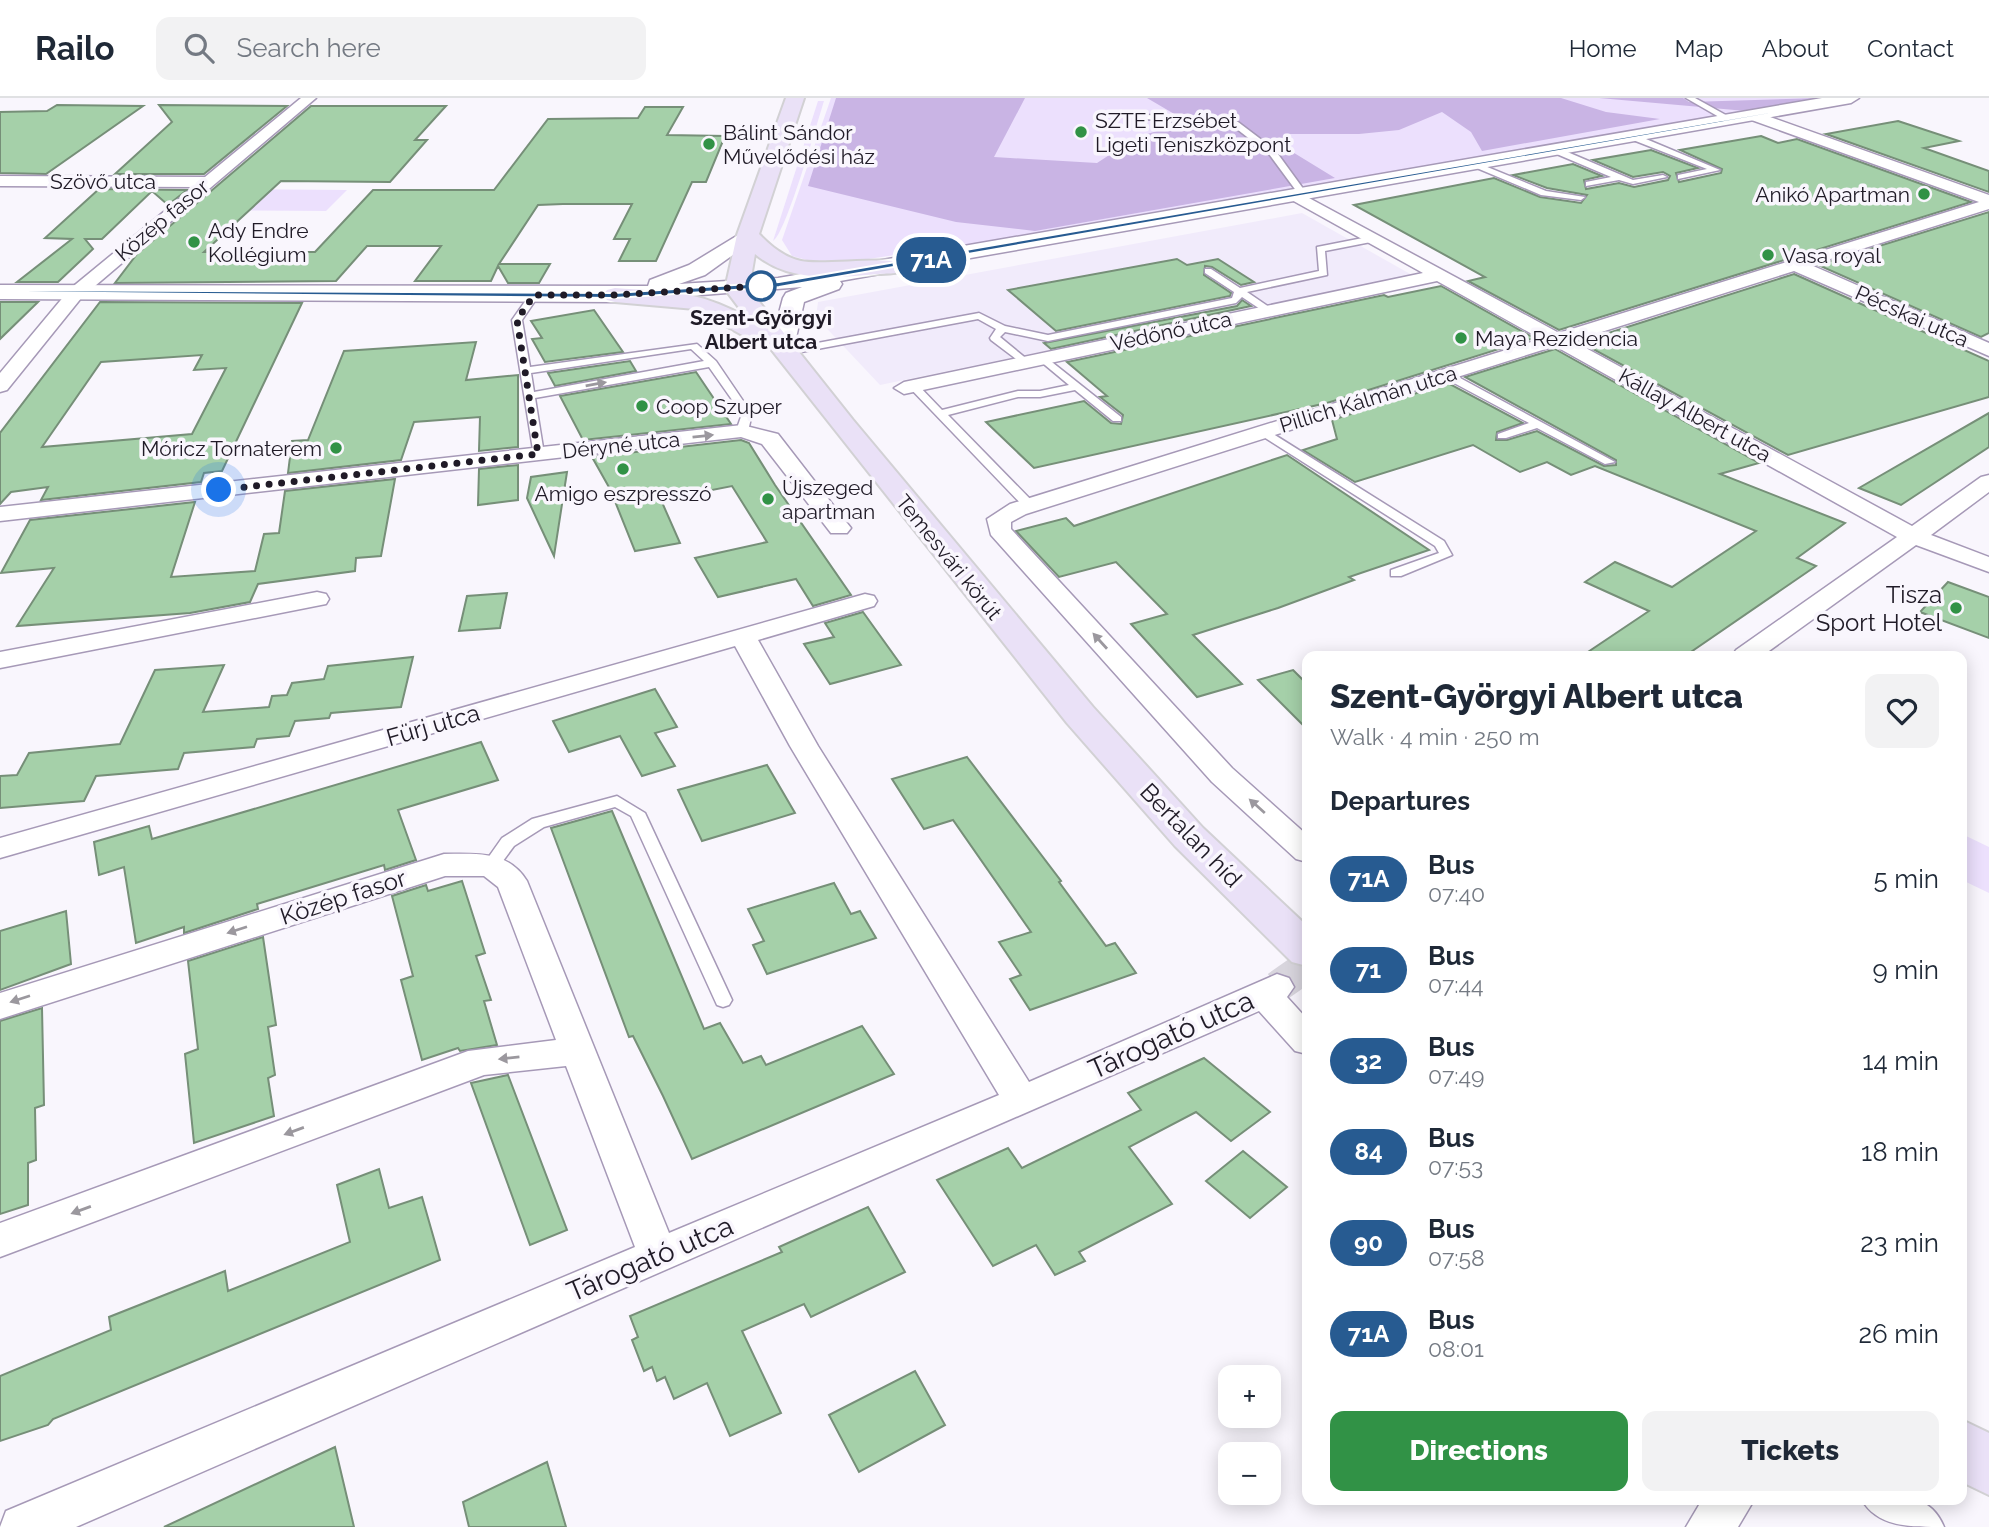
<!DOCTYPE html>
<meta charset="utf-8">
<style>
:root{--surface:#fff;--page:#f2f2f3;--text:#1f2937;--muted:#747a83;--line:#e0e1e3;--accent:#319246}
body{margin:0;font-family:Raleway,sans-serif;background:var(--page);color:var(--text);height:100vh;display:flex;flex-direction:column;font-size:26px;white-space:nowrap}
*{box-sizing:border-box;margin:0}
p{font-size:23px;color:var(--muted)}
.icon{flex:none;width:38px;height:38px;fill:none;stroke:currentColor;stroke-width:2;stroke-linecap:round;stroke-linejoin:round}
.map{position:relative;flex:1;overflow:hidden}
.drawer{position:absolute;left:1302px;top:553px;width:665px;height:854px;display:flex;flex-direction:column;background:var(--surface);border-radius:14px;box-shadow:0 4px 18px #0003}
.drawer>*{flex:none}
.badge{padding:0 14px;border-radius:23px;font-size:24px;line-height:46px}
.controls{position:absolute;left:1218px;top:1267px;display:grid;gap:14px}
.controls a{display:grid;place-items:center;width:63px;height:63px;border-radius:14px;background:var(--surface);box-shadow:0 4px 18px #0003;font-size:35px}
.you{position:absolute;width:35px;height:35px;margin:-18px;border:5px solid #fff;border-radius:50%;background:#1a73e8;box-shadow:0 0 0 10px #1a73e833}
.map>.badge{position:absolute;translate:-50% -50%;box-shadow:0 0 0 4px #fff}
h2{padding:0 28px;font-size:26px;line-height:63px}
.round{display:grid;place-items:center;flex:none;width:74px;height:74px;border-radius:14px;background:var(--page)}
.summary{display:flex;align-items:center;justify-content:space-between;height:119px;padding:0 28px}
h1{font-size:33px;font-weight:800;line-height:52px}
.action{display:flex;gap:14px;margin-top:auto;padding:14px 28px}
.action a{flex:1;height:80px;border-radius:14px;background:var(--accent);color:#fff;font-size:28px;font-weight:800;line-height:80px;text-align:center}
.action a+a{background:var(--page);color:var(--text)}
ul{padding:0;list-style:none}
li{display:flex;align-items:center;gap:21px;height:91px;padding:0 28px}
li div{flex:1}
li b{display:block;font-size:26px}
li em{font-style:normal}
li .badge{min-width:77px;font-weight:700;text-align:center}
header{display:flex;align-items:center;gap:42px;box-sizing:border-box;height:98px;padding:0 35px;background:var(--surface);border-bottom:2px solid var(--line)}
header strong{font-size:33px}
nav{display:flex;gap:38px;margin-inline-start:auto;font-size:24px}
.search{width:490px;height:63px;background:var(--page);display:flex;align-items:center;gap:18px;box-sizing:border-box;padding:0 24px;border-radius:14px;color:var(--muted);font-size:26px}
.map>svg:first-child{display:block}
.built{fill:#f1ebfb}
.green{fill:#ece0fd}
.forest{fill:#c9b4e4}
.building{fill:#a5d0a9;stroke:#768f78;stroke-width:2;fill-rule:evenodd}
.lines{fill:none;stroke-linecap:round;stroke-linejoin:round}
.minor-tunnel{stroke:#d8d5dd;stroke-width:32;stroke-dasharray:32 16;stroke-linecap:butt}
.service-casing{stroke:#a699b7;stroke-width:3}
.minor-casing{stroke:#a699b7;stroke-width:3}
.tertiary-casing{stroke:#a699b7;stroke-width:3}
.primary-casing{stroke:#d2d1d4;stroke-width:4}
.service{fill:#fff;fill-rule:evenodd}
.minor{fill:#fff;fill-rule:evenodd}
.tertiary{fill:#fff;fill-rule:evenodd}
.primary{fill:#eae1f7;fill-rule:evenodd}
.oneway{fill:#9b989e}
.line{fill:#275b91;stroke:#fff;stroke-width:2}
.walk{stroke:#201b27;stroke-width:7;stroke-dasharray:0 12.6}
.poi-dot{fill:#319246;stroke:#f9f6fd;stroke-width:2.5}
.stop-dot{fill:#fff;stroke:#275b91;stroke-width:3.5}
.labels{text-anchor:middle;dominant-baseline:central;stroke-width:7;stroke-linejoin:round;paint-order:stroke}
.far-poi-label{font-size:21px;fill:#201b27;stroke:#f9f6fd;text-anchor:start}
.far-street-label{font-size:21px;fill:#201b27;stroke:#f9f6fd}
.far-stop-label{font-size:21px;font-weight:bold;fill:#201b27;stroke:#f9f6fd}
.poi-label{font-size:24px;fill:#201b27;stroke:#f9f6fd;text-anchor:end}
.street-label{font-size:24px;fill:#201b27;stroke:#f9f6fd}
.near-street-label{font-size:28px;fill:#201b27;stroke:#f9f6fd}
</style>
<header>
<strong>Railo</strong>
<div class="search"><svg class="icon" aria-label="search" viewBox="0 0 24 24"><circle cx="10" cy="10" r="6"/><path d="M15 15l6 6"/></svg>Search here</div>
<nav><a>Home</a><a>Map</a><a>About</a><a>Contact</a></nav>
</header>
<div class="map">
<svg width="1989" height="1429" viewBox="0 0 1989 1429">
<rect width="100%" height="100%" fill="#f9f6fd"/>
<path class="built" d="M1302 115 1412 177 880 287 816 219 818 204Z"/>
<g class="green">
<path d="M831 0H1829L1160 118 841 165 814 164 792 158 782 142Z"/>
<path d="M818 3H824C817 25 786 136 773 143Z"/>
<path d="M229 91 347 92 326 113 205 112Z"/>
<path d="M1962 736 1989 749V795L1962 782Z"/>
</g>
<g class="forest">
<path d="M836 0H1025L994 59 1097 65 1137 39 1174 28 1176 17 1147 0H1561L1606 14 1660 21 1482 53 1471 34 1442 14 1399 32 1359 36H1287L1286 50 1335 80 1035 133 956 124 808 88Z"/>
<path d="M1599 0H1683L1689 4 1821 0 1746 13Z"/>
</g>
<g class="building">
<path d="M57 7 143 8 46 76 0 75V14L47 13Z"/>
<path d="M159 7 287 8 204 76H115L172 24Z"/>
<path d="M311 8H446L415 42H427L390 84 281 83 204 154H315L373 92H494L548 21 638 20 645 9H683L667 37 725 38 706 84H692L656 163H619L630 141H614L632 106H563L538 107 499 166H550L539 185H508L498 168 491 183H415L441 148H367L336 183 115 185 137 156Z"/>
<path d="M1898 23 1959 43 1924 50 1989 73V94L1826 36Z"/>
<path d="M1761 38 1778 45 1797 41 1971 104 1559 232 1468 183 1485 179 1354 107 1494 80 1540 99 1581 105 1587 97 1547 90 1513 77 1573 66 1602 78 1584 82 1586 91 1619 85 1634 89 1668 82 1670 78 1663 74 1633 79 1593 62 1651 52 1698 70 1676 75 1679 84 1721 75 1722 71 1680 52Z"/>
<path d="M99 91 187 92 168 107 152 93 102 141H85L93 151 58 184H17L72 141 45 140Z"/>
<path d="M1989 114V235L1981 239 1818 167Z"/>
<path d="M1177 161 1187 167 1218 161 1254 184 1241 187 1212 169 1205 168 1204 177 1231 195 1230 198 1056 233 1008 192Z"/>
<path d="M1794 176 1989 263V299L1788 357 1580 244Z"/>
<path d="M1441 188 1534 240 1327 305 1034 370 986 324 1084 303 1111 325 1121 326 1123 317 1100 299 1107 298 1067 264 1384 197 1388 199Z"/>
<path d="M1242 202 1251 208 1051 251 1044 245 1237 208Z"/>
<path d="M0 204H38L0 241Z"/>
<path d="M100 204 302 205 222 373 204 375 201 384 41 402 48 389 11 394 0 406V335ZM202 257 194 272 226 270 192 336 42 349 101 264Z"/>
<path d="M594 212 623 254 545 264 532 241 542 240 531 223Z"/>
<path d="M476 244 466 282 518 277V349L479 353 480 319 414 324 401 362 288 375 292 343 308 342 344 253Z"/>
<path d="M1555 251 1759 365 1720 376 1845 425 1797 460 1816 468 1685 558H1582L1649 513 1585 484 1615 464 1672 489 1756 433 1595 368 1571 377 1547 364 1520 374 1473 347 1355 384 1303 352 1337 341 1332 322 1448 285 1523 325 1497 334 1496 342H1507L1537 333 1604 368 1616 367V362L1465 279Z"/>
<path d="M630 263 636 273 555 288 548 275Z"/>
<path d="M696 274 731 326 583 342 560 298Z"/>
<path d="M1989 315V349L1901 407 1859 390Z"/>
<path d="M741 342 749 345 775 387 851 497 813 508 796 481 718 499 695 460 767 444 732 388 661 402 680 445 635 453 610 391 592 359Z"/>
<path d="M1287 357 1429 452 1349 479 1354 482 1278 510 1193 537 1242 586 1197 599 1131 526 1167 516 1116 464 1059 479 1016 433 1066 420 1074 428Z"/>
<path d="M518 367V402L478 407 479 371Z"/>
<path d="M567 374 554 458 527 400 531 379Z"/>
<path d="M395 381 381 458 356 460 355 473 258 486 250 504 190 515 17 528 54 470 1 475 30 422 195 404 171 479 255 473 264 436 279 435 285 393Z"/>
<path d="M1948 484 1989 499V540L1920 514Z"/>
<path d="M507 495 500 530 459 533 467 498Z"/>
<path d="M863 514 901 567 830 586 804 546 834 539 825 525Z"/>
<path d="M413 559 401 609 331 615 329 620 295 623 289 638 257 641 254 649 184 655 178 671 96 678 84 703 0 710V678L17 677 29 655 120 646 155 572 224 567 203 614 269 609 272 598 287 597 292 585 324 581 328 568Z"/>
<path d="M1293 572 1307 586V631L1258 582Z"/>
<path d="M655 591 677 629 655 635 675 668 642 678 620 638 569 654 553 623Z"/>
<path d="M481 644 498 682 398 712 416 762 385 772 384 767 257 806 258 811 184 835V829L136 845 124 769 99 777 94 744 149 728 152 741Z"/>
<path d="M967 659 1061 783 1059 784 1106 848 1115 845 1136 875 1030 912 1010 881 1021 877 999 844 1031 834 953 722 924 731 892 681Z"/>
<path d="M767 667 795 715 702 743 678 692Z"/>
<path d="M612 713 704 931 720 925 743 965 761 958 766 967 862 928 894 976 692 1061 663 998 633 938 629 939 551 730Z"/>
<path d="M462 783 485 855 476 858 491 902 484 903 497 947 460 953 458 950 422 962 401 882 413 878 392 798 426 787 428 793Z"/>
<path d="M834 785 851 816 860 813 876 840 767 876 753 847 764 843 748 811Z"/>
<path d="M66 813 71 866 0 892V833Z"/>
<path d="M263 839 276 927 268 929 275 977 268 980 274 1018 194 1045 185 956 198 951 188 863Z"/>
<path d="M42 910 44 1007 35 1010 36 1062 28 1065V1107L0 1116V923Z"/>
<path d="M1204 960 1270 1014 1231 1043 1196 1014 1129 1049 1172 1106 1079 1154 1085 1163 1055 1177 1036 1147 993 1168 937 1082 1008 1050 1022 1070 1141 1012 1128 995Z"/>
<path d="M508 977 567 1132 530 1147 471 985Z"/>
<path d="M1243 1053 1287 1089 1250 1120 1206 1083Z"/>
<path d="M379 1071 389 1110 422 1099 440 1162 53 1321 48 1327 0 1343V1278L111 1232 109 1219 225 1173 228 1193 350 1144 337 1087Z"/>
<path d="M868 1109 905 1174 811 1219 804 1206 742 1233 781 1315 730 1338 707 1285 674 1301 665 1279 657 1283 652 1269 644 1273 632 1242 638 1239 630 1218 782 1154 779 1149Z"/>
<path d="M915 1273 945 1327 859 1374 829 1317Z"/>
<path d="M335 1349 354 1429H164Z"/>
<path d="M547 1364 566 1429H469L463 1404Z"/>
</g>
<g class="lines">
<path class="minor-tunnel" d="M1277 889 1307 868"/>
<g class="service-casing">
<g id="service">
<path d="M1686 0H1695L1733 21 1726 23Z"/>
<path d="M1148 17 1238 24 1275 52 1307 96 1300 98 1269 56 1233 28 1145 21Z"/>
<path d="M1628 36H1634L1720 72 1678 81V77L1707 71 1628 40Z"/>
<path d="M1552 50H1558L1633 82 1663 77 1667 79 1633 86 1619 82 1586 88V84L1611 79 1552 54Z"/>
<path d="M1475 64 1546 93 1585 99 1581 102 1541 97 1472 68Z"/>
<path d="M1373 138 1377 141 1376 143 1325 153 1327 177 1247 194 1272 211V215H1266L1242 199 1236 205 1048 243 1005 234 1000 239 1028 262V266L1024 267 991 242 990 240 996 231 978 221 785 257 780 254 785 251 979 215 1005 228 1048 237 1232 200 1234 194 1205 175V171H1211L1240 190 1319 173 1317 149Z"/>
<path d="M534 194 539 197 522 222 530 269 697 246 716 263 752 316 748 333 742 336 736 333 742 316 709 269 535 300 544 356 534 358 512 222 531 195ZM691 251 704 263 534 294 531 275Z"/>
<path d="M1043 257 1121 319V323H1113L1075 292 1040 299H1018L948 317 1034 405V411H1026L908 288 917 286 942 312 1018 293H1040L1069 287 1039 262V258Z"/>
<path d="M1441 274H1449L1615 364 1605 366 1537 330 1506 340H1498V336L1529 325 1441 278Z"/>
<path d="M1259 332H1267L1444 443 1452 457 1401 478H1391V472L1439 455 1435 448 1259 336Z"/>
<path d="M617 698 645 715 732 902 729 907 723 909 717 907 631 718 615 709 544 729 514 748 497 771H485L483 767 502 740 532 721Z"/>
</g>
</g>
<g class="minor-casing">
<g id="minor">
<path d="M301 0H316L82 199 7 292 0 294V275L70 191 194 89 0 88V78L205 79Z"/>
<path d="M1746 14H1756L1989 97V111L1811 167 1989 245V258L1794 173 1573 243 1912 428 1981 379 1989 377V394L1931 437 1989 459V474L1916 447 1762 558H1732L1736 552 1897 439 1555 248 1026 416 1011 424V431L1232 670 1307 737V764L1296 761 1212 684 991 437 987 421 1010 406 1541 241 1437 183 904 296 894 290 904 284 1423 175 1290 101V95L1296 93 1559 235 1979 104 1746 20Z"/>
<path d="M742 327 778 336 847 425 851 430 847 435H831L762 346 741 339 0 423V409Z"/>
<path d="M317 494 326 496 329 501 326 506 0 570V554Z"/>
<path d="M865 496 874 498 877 503 874 508 758 542 818 648 1029 984 1277 876 1289 880 1294 889 1287 899 1307 921V956L1295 953 1259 913 76 1429H0L6 1413 635 1149 566 968 484 977 0 1159V1125L468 953 556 942 498 789 484 778H445L0 921V895L444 756C476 756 508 752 527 783L669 1135 999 997 790 648 735 548 0 760V740Z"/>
<path d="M1702 1402H1754L1738 1429H1686Z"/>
<path d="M1862 1402C1897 1400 1929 1392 1944 1429 1909 1429 1878 1429 1862 1402Z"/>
</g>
</g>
<g class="tertiary-casing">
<path id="tertiary" d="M1822 0H1859L1851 5 840 183 842 186 839 191 804 204 794 249 790 254H774L770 249 783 200 786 195 802 189 615 204 0 201V187L648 188 650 182 689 167 748 131 755 133 758 137 755 141 705 177 679 186 778 180Z"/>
</g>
<g class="primary-casing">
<g id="primary">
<path d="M786 0H804L759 136C771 148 783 159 801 163 822 168 901 156 909 168 903 177 889 175 878 176 837 180 789 185 755 156L749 191 853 322 1093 609 1203 730 1307 828V868L1292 864 1175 748 1067 625 767 246 755 244 695 211 615 204 607 202 603 197 607 192 615 190C668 194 698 192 746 219L725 191 737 137Z"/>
<path d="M1962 1322 1989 1335V1397L1962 1384Z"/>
</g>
</g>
<use href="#service" class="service"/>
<use href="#minor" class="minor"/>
<use href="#tertiary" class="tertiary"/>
<use href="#primary" class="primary"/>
</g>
<defs><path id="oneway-solid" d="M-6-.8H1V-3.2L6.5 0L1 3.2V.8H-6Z" transform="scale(1.75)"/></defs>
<g class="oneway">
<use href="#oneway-solid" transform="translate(596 286) rotate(-10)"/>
<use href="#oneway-solid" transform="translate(703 338) rotate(-6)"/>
<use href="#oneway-solid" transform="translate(1100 543) rotate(-132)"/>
<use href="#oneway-solid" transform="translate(1257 708) rotate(-138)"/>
<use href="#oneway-solid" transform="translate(237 832) rotate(162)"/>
<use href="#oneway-solid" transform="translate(20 901) rotate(162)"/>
<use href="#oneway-solid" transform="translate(509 960) rotate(174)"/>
<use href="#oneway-solid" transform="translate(294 1033) rotate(160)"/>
<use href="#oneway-solid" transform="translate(81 1112) rotate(160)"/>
</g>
<path class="line" d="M1850 2 779 189 615 200 0 194V192L615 195 779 184 1852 0Z"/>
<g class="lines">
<path class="walk" d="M219 392 538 356 517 222 534 197H615L761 188"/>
</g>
<g class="poi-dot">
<circle cx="1081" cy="34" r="7"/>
<circle cx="709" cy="46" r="7"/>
<circle cx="1924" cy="96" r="7"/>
<circle cx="194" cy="144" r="7"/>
<circle cx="1768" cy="157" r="7"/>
<circle cx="1461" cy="240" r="7"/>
<circle cx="642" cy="308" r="7"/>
<circle cx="336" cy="350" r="7"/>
<circle cx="623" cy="371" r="7"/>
<circle cx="768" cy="401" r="7"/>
<circle cx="1956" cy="510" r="7"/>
</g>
<circle class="stop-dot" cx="761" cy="188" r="14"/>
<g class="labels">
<g class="far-poi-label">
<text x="1095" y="22">SZTE Erzsébet<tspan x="1095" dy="24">Ligeti Teniszközpont</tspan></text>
<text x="723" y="34">Bálint Sándor<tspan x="723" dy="24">Művelődési ház</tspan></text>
<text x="1910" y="96" text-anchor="end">Anikó Apartman</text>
<text x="208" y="132">Ady Endre<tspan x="208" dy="24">Kollégium</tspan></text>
<text x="1782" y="157">Vasa royal</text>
<text x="1475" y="240">Maya Rezidencia</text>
<text x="656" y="308">Coop Szuper</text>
<text x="322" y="350" text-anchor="end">Móricz Tornaterem</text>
<text x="782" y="389">Újszeged<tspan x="782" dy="24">apartman</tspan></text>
<text x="623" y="395" text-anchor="middle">Amigo eszpresszó</text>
</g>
<g class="far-street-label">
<text x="103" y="83">Szövő utca</text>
<text transform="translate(162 122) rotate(-40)">Közép fasor</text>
<text transform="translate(1912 218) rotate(24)">Pécskai utca</text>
<text transform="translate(1171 233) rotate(-12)">Védőnő utca</text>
<text transform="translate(1368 301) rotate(-17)">Pillich Kálmán utca</text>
<text transform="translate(1695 317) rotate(29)">Kállay Albert utca</text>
<text transform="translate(621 347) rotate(-6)">Déryné utca</text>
<text transform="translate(949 459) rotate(51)">Temesvári körút</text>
</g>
<g class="far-stop-label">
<text x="761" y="219">Szent-Györgyi<tspan x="761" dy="24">Albert utca</tspan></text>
</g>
<g class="poi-label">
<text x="1942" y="496">Tisza<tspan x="1942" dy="28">Sport Hotel</tspan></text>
</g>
<g class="street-label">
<text transform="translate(433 627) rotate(-16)">Fürj utca</text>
<text transform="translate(1191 737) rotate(46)">Bertalan híd</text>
<text transform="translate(343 799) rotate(-18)">Közép fasor</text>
</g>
<g class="near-street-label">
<text transform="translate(1171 937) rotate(-24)">Tárogató utca</text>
<text transform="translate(650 1161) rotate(-23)">Tárogató utca</text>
</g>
</g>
</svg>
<div class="controls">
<a>+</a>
<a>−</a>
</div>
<div class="you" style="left:219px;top:392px"></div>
<b class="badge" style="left:931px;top:162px;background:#275b91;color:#fff">71A</b>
<section class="drawer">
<div class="summary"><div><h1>Szent-Györgyi Albert utca</h1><p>Walk · 4 min · 250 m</p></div><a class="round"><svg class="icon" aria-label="heart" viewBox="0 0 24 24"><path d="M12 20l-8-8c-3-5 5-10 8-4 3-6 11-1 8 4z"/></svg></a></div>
<h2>Departures</h2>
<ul>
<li><span class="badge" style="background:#275b91;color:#fff">71A</span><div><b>Bus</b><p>07:40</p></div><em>5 min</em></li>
<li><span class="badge" style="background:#275b91;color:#fff">71</span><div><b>Bus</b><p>07:44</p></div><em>9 min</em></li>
<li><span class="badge" style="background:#275b91;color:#fff">32</span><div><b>Bus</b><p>07:49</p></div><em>14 min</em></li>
<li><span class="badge" style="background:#275b91;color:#fff">84</span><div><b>Bus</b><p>07:53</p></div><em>18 min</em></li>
<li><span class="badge" style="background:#275b91;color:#fff">90</span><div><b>Bus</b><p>07:58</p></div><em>23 min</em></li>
<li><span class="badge" style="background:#275b91;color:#fff">71A</span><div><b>Bus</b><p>08:01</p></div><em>26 min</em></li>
</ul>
<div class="action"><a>Directions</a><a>Tickets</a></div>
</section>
</div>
